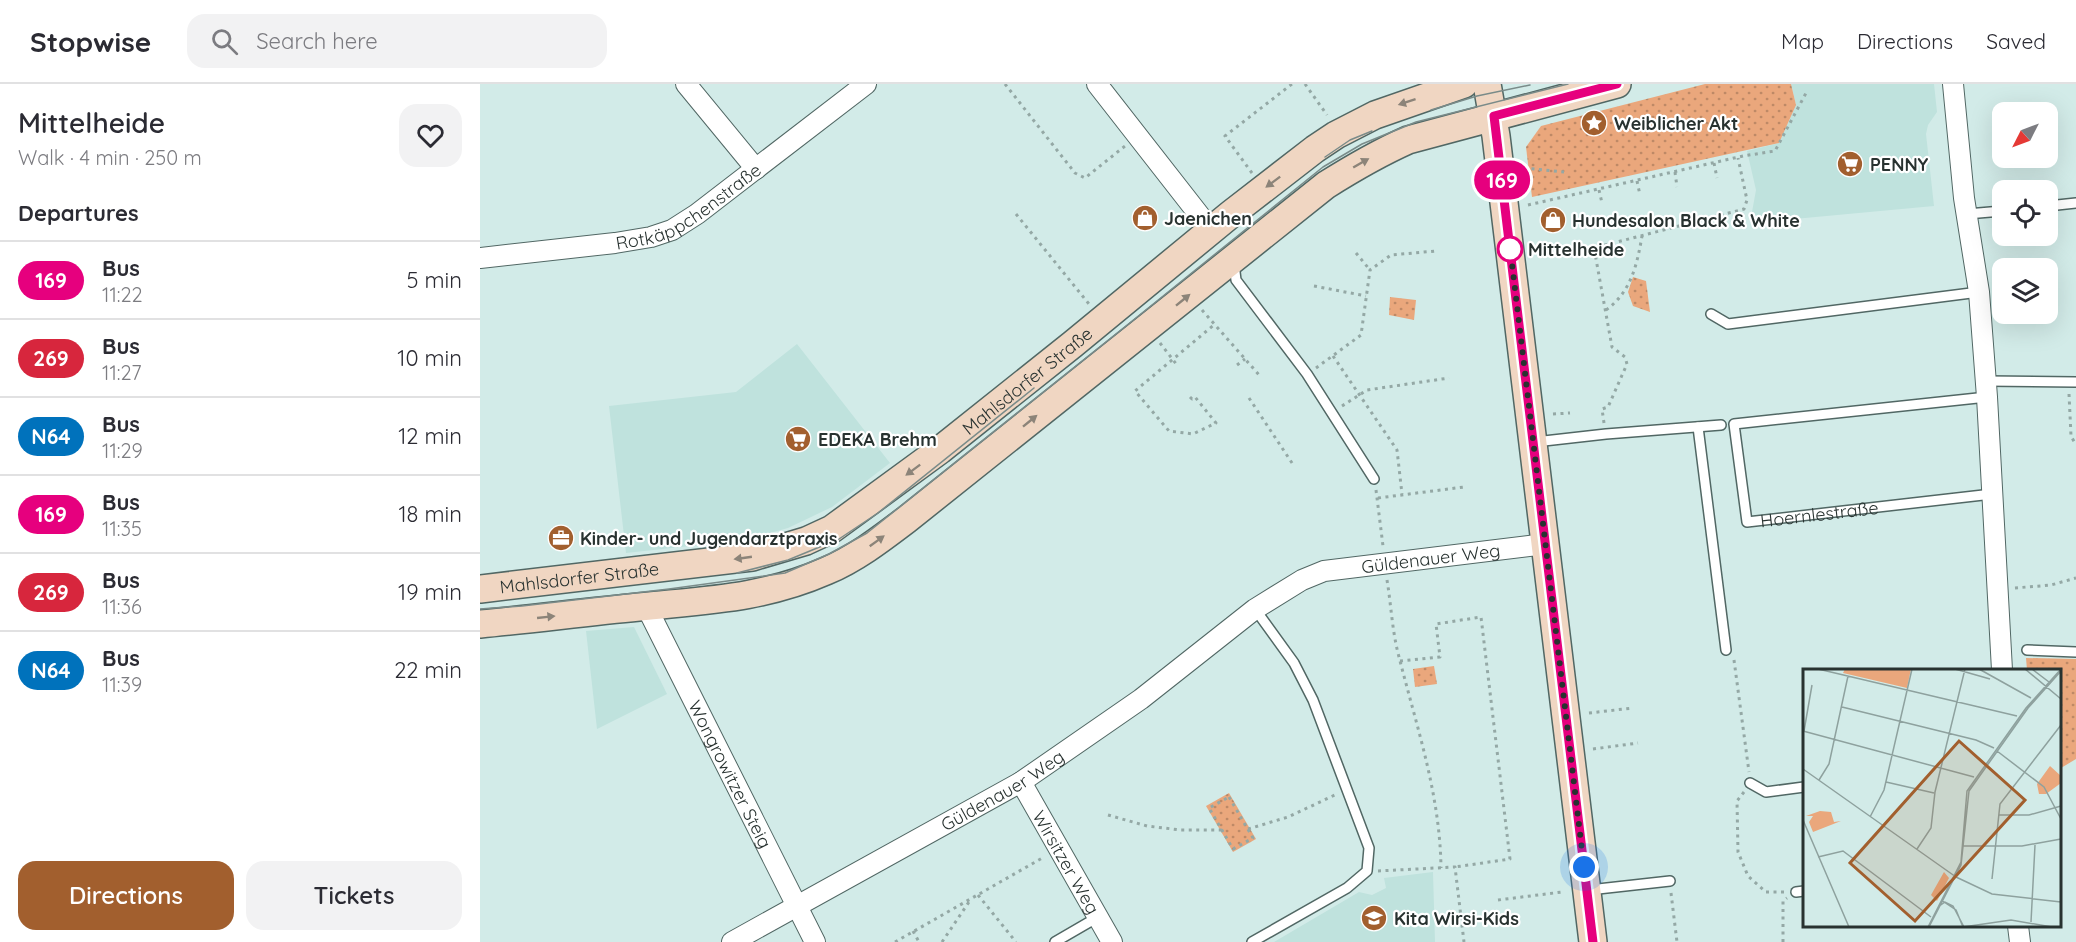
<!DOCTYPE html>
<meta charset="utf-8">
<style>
:root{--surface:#fff;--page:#f2f2f3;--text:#2b2b33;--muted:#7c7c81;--line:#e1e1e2;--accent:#a25f2e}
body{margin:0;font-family:Quicksand,sans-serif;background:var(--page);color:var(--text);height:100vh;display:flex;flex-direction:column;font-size:22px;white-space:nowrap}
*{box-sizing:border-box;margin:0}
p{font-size:20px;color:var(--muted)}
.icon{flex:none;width:33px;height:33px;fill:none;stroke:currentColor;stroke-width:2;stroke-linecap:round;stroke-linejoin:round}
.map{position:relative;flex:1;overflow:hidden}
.details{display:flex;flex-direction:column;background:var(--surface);width:480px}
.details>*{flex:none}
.badge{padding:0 12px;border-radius:20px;font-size:21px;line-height:39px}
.needle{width:39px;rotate:228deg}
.tools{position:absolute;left:1512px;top:18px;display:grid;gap:12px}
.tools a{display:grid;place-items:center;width:66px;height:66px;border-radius:12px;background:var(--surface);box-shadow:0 6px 24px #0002;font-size:30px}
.you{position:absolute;width:30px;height:30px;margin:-15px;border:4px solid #fff;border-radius:50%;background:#1a73e8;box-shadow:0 0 0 9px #1a73e833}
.map>.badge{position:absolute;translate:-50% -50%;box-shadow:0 0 0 3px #fff}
h2{padding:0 18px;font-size:22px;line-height:54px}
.round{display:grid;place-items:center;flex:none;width:63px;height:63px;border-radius:18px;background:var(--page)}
.head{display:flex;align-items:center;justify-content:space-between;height:102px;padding:0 18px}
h1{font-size:28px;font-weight:600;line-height:45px}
.primary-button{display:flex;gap:12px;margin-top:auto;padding:12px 18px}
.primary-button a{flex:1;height:69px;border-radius:18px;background:var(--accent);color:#fff;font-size:24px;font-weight:600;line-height:69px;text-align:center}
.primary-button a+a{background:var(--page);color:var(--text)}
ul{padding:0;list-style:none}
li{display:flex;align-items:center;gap:18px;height:78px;padding:0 18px;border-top:2px solid var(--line)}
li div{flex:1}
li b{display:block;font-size:22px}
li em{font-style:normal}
li .badge{min-width:66px;font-weight:700;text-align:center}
header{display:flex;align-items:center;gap:36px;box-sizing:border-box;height:84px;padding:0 30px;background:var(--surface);border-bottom:2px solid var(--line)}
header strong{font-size:28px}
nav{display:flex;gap:33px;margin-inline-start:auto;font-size:21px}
.search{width:420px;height:54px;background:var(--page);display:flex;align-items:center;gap:15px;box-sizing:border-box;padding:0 21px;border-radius:18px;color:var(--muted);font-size:22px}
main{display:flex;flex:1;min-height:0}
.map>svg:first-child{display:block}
.built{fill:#bfe2dd}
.green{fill:url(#green-dots)}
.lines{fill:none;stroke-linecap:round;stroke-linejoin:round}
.service-casing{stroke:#516764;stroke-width:12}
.minor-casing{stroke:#516764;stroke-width:22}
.secondary-casing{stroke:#516764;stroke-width:30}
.path{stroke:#94a8a5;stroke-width:3;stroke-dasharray:3 4.5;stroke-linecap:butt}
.service{stroke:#fff;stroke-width:9}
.minor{stroke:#fff;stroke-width:20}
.secondary{stroke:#f0d6c2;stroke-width:27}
.tram{stroke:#7a8b89;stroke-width:1.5}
.oneway{fill:#8c8479}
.line-casing{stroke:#fff;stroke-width:14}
.line{stroke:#e6007e;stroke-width:9}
.walk{stroke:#283230;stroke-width:6;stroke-dasharray:0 10.8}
.stop-dot{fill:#fff;stroke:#e6007e;stroke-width:3}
.labels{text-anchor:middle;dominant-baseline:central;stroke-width:4.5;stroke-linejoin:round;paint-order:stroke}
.poi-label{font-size:18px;font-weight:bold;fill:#283230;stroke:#fff;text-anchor:start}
.street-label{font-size:18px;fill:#283230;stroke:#fff}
.stop-label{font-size:18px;font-weight:bold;fill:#283230;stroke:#fff;text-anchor:start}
.inset-road{fill:none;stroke:#8ea19e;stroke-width:1.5}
.view{fill:#a25f2e;fill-opacity:0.15;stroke:#a25f2e;stroke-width:3}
.inset-edge{fill:none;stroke:#283230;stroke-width:3}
</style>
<header>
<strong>Stopwise</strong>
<div class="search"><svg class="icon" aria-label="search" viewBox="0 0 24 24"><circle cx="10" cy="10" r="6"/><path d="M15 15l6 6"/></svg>Search here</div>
<nav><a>Map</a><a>Directions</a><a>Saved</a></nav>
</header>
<main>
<section class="details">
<div class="head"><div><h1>Mittelheide</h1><p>Walk · 4 min · 250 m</p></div><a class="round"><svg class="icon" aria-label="heart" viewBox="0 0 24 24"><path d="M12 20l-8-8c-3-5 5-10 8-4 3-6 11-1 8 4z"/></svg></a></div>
<h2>Departures</h2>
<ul>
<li><span class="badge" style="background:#e6007e;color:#fff">169</span><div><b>Bus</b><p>11:22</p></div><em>5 min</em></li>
<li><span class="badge" style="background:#d7263d;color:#fff">269</span><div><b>Bus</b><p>11:27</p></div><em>10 min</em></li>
<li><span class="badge" style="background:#0072bc;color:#fff">N64</span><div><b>Bus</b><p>11:29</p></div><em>12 min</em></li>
<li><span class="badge" style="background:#e6007e;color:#fff">169</span><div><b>Bus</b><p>11:35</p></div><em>18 min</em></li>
<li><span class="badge" style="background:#d7263d;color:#fff">269</span><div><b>Bus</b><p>11:36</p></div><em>19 min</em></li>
<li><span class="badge" style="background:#0072bc;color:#fff">N64</span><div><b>Bus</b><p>11:39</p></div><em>22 min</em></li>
</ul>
<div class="primary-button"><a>Directions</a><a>Tickets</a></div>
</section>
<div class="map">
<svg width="1596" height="858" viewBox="0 0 1596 858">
<defs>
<pattern id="green-dots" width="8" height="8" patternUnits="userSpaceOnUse" patternTransform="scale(1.5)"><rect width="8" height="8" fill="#eaa77c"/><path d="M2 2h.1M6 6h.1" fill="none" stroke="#be8966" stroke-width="1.8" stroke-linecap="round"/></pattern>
</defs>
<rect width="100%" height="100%" fill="#d2ebe8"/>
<g class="built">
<path d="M1311 0H1454L1457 28 1448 41 1446 50 1454 122 1270 139 1276 106 1267 67 1299 59 1316 21Z"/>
<path d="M317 260 410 379 352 423 308 444 265 456 146 469 129 322 256 308Z"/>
<path d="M154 543 187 610 117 645 106 547Z"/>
<path d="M953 788 955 858H794L879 808 892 811 906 804 904 794Z"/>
</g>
<g class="green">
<path d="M1225 0H1311L1316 21 1299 59 1052 113 1046 63 1061 42Z"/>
<path d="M1153 193 1166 197 1170 228 1153 222 1148 208Z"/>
<path d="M910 213 936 216 934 236 909 231Z"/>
<path d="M1546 574 1596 575V675L1581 684 1582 692H1580V586H1547Z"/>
<path d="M954 582 957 600 935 603 933 585Z"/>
<path d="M749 709 776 755 753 768 726 722Z"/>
</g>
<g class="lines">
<g class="service-casing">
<g id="service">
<path d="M1568 122 1596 119"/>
<path d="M1487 130 1522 127"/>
<path d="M754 180 756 196 827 290 894 395"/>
<path d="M1231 230 1248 240 1499 208"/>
<path d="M1506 297 1596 298"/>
<path id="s1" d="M1507 313 1254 340 1267 438 1512 410"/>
<path d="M1218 343 1246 566"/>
<path d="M1055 358 1126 350 1241 341"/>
<path d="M1547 566 1596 568"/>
<path d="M1270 699 1286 708 1324 703"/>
<path d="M1109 806 1190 797"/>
<path d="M1316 808 1324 807"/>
<path d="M575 858 618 833"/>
<path d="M772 858 867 804 887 787 889 764 833 616 814 579 775 525"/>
</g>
</g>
<g class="minor-casing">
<g id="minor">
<path d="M206 0 276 85"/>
<path d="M617 0 731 146"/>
<path d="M1473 0 1484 114 1499 208 1507 313 1522 586"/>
<path id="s2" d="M0 174 135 159 171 153 192 146 217 130 386 0"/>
<path id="s3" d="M166 522 335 858"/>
<path id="s4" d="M541 698 632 858"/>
<path d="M1538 842 1540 858"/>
<path id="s5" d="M252 858 541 698 661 615 775 525 822 496 844 487 1065 460"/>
</g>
</g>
<g class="secondary-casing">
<g id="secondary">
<path d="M1007 0 1016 52 1113 858"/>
<path id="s6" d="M0 505 272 473 326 457 352 445 460 366 593 260 751 130 835 65 856 51 895 31 984 0"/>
<path d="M0 540C53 535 106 528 159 523 226 516 282 515 346 487 375 475 401 455 426 436L846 101C873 84 899 69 928 56L1137 0"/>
</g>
</g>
<g class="path">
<path d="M525 0 595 89 605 94 645 62"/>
<path d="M825 0 847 31"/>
<path d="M1234 79 1237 94"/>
<path d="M1044 84 1084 88"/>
<path d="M1195 88 1197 103"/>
<path d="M772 89 745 52 812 0"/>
<path d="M1157 97 1160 111"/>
<path d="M1119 106 1122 119"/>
<path d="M1048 121 1263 72 1295 67 1326 9"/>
<path d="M536 130 609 220"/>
<path d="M876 169 890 186"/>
<path d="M834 202 886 212"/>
<path d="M722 226 780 292"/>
<path d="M1126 226C1151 208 1157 181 1162 152"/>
<path d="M680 259 697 281"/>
<path d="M853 272 917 366 922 410"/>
<path d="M757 281 765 275"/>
<path d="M836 284 881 251 890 186 911 171 956 167"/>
<path d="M1589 310 1591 352 1596 361"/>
<path d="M710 313 712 315 715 313 736 339 713 350 689 347 655 307 735 240"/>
<path d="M769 314 814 382"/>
<path d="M862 322 887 306 969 294"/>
<path d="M1073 330 1090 329"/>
<path d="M1124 339 1122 325 1128 323 1147 280 1145 273 1132 263 1114 164 1264 125 1267 116 1258 74"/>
<path d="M896 406 903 462"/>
<path d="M898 414 984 403"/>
<path d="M907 496C911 520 912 545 918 569 936 641 960 709 961 784"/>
<path d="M1535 504 1571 501 1596 494"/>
<path d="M1254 576 1269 688"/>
<path d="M920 577 960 573 956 540 1001 533 1030 775 975 783"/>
<path d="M1109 629 1153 624"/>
<path d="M1113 665 1158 659"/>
<path d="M1264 708 1257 717 1258 768 1268 792 1286 808H1304"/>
<path d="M749 713 773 754 753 765 729 724Z"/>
<path d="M628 731 667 742 701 746H743"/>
<path d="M768 745 808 733 857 710"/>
<path d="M898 787 975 783 984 858"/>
<path d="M1191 809 1197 858"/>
<path d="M498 811 536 858"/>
<path d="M1018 816 1082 808"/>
<path d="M433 847 439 858"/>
<path d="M415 858 564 773"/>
<path d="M462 858 491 815"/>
<path d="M1303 858V817L1307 814"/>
</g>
<use href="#service" class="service"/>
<use href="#minor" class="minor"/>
<use href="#secondary" class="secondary"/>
<g class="tram">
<path d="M951 26 997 12 1050 1"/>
<path d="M845 73 870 56 892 47"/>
<path d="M257 489 308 476 359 455 398 429 554 304"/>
<path d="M0 525 42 522 189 505 305 489 349 470 387 449 646 242 843 83 882 60 936 38 1088 0"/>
</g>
</g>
<defs><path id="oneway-solid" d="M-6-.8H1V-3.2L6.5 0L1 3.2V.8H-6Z" transform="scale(1.5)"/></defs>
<g class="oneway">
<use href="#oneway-solid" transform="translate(927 18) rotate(162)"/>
<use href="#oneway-solid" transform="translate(881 79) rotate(-30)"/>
<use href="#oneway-solid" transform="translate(793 98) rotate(143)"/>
<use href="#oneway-solid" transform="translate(703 216) rotate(-39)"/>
<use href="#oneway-solid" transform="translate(550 337) rotate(-39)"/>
<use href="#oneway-solid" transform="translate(433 386) rotate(143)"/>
<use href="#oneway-solid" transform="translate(397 457) rotate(-36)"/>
<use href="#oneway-solid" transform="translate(263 474) rotate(172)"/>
<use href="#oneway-solid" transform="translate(66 533) rotate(-6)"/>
</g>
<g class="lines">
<g class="line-casing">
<path id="line" d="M1113 858 1014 32 1137 0"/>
</g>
<use href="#line" class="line"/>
<path class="walk" d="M1030 165V163L1104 783"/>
</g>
<defs>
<g id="sight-disc" transform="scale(1.35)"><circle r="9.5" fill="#a25f2e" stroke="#fff"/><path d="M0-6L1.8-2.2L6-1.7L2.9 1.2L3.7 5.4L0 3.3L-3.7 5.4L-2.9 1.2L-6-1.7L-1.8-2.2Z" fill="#fff"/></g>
<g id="supermarket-disc" transform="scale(1.35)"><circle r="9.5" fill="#a25f2e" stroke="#fff"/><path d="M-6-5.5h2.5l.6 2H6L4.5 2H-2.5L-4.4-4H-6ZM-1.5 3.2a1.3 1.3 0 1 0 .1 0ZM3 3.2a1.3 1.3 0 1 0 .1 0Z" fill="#fff"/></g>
<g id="shop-disc" transform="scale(1.35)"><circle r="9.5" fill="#a25f2e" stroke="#fff"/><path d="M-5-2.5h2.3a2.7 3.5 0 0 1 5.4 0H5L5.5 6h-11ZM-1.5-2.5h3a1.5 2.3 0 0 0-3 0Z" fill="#fff"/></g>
<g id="office-disc" transform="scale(1.35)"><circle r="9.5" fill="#a25f2e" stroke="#fff"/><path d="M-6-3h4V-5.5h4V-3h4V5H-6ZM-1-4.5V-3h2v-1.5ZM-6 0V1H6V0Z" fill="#fff"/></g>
<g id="school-disc" transform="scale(1.35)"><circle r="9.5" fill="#a25f2e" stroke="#fff"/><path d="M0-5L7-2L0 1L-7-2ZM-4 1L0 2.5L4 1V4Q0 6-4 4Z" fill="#fff"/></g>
</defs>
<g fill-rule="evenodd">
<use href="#sight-disc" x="1114" y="39"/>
<use href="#supermarket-disc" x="1370" y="80"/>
<use href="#shop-disc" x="665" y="134"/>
<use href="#shop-disc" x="1073" y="136"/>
<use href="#supermarket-disc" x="318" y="355"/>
<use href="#office-disc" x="81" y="454"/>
<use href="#school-disc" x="894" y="834"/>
</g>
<circle class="stop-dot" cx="1030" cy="165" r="12"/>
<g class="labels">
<g class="poi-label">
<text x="1134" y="39">Weiblicher Akt</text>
<text x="1390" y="80">PENNY</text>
<text x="684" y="134">Jaenichen</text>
<text x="1092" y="136">Hundesalon Black &amp; White</text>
<text x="338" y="355">EDEKA Brehm</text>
<text x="100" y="454">Kinder- und Jugendarztpraxis</text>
<text x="914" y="834">Kita Wirsi-Kids</text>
</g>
<g class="street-label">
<text stroke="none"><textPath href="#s2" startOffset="219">Rotkäppchenstraße</textPath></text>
<text stroke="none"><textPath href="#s6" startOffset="604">Mahlsdorfer Straße</textPath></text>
<text stroke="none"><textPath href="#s1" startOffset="426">Hoernlestraße</textPath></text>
<text stroke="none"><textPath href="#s5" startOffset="808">Güldenauer Weg</textPath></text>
<text stroke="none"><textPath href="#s6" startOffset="100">Mahlsdorfer Straße</textPath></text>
<text stroke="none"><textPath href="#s3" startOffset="188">Wongrowitzer Steig</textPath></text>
<text stroke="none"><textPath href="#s5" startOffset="310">Güldenauer Weg</textPath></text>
<text stroke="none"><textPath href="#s4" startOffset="92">Wirsitzer Weg</textPath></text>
</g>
<g class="stop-label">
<text x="1048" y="165">Mittelheide</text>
</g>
</g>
<g transform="translate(1323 585)">
<rect width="258" height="258" fill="#d2ebe8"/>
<path d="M247 97 258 107V114L243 125H236L234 115ZM141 203 146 209 134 232 128 226Z" fill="#eaa77c"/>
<path d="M42 0H108L104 19 40 4Z" fill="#eaa77c"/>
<path d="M17 142 28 143 31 153 38 152 10 163 6 153 10 147H3Z" fill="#eaa77c"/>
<path class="inset-road" d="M15 0 214 47M152 0 187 10M176 0 228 29M222 0 258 30M229 0 246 13M39 38 173 71 191 79M0 62 171 108M1 62 9 16M194 82 241 118 258 150M0 100 153 208M16 111 26 95 45 7M83 113 131 124M196 146H226L258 137M67 148 81 121 109 0M0 151 46 258M160 177H219L258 170M114 180 128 159 132 123 162 0M15 188 40 182 128 248M153 208 189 225 258 233M189 210 197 135 258 56M138 231 153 241 160 258M135 238 142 233 150 237 161 258M228 253 232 176M125 258 158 193 164 122 223 39 258 0M126 258 158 196 166 122 225 39 258 2M160 258 208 251 249 258"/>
<path class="view" d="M156 72 222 131 112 252 47 194Z"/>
<rect width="258" height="258" class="inset-edge"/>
</g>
</svg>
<div class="tools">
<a><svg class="needle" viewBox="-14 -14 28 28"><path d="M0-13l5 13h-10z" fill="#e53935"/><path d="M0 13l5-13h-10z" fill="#7c7c81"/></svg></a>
<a><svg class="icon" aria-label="locate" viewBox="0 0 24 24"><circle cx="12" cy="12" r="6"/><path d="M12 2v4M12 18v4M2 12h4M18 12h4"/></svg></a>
<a><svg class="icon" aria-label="layers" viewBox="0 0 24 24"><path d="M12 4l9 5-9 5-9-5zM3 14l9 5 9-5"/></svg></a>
</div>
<div class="you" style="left:1104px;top:783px"></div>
<b class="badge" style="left:1022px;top:96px;background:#e6007e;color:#fff">169</b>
</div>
</main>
